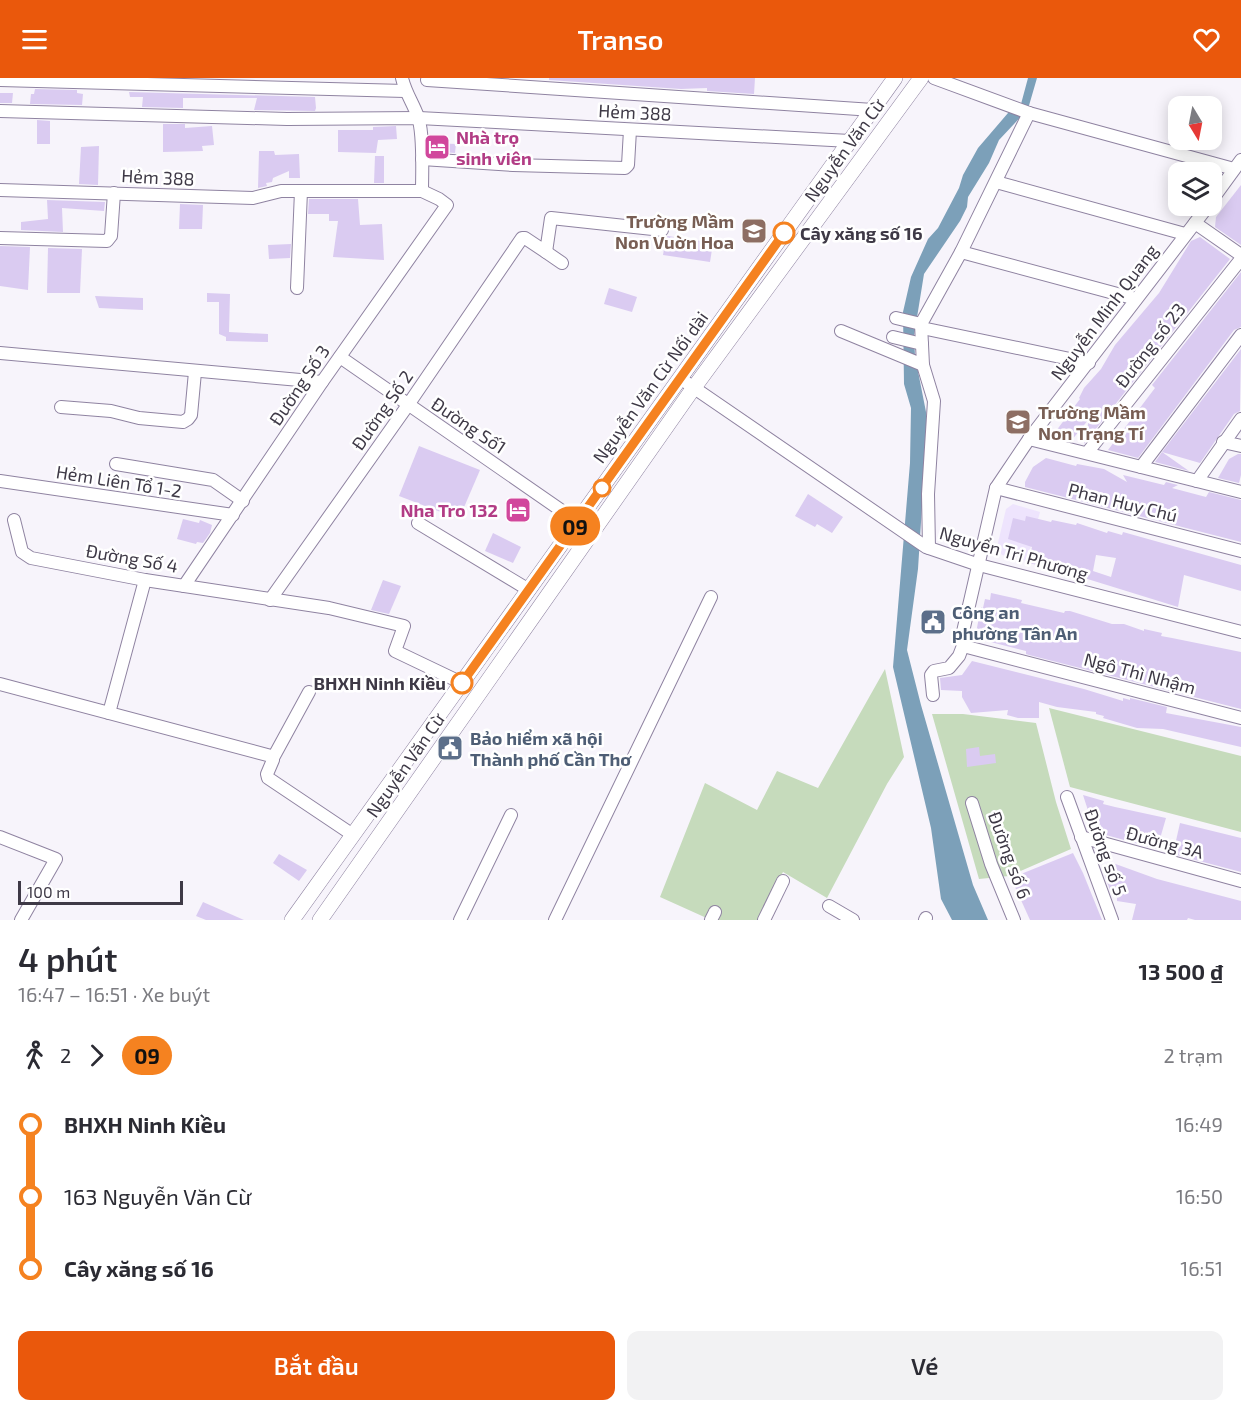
<!DOCTYPE html>
<html lang="vi">
<meta charset="utf-8">
<style>
:root{--surface:#fff;--page:#f2f2f3;--text:#2b2b33;--muted:#7c7c81;--accent:#ea580c}
body{margin:0;font-family:"Exo 2",sans-serif;background:var(--page);color:var(--text);height:100vh;display:flex;flex-direction:column;font-size:22px;white-space:nowrap}
*{box-sizing:border-box;margin:0}
p{font-size:20px;color:var(--muted)}
.icon{flex:none;width:33px;height:33px;fill:none;stroke:currentColor;stroke-width:2;stroke-linecap:round;stroke-linejoin:round}
.map{position:relative;height:842px;overflow:hidden}
.sheet{display:flex;flex-direction:column;background:var(--surface);flex:1}
.sheet>*{flex:none}
.badge{padding:0 12px;border-radius:20px;font-size:21px;line-height:39px}
.needle{width:39px;rotate:170deg}
.buttons{position:absolute;left:1168px;top:18px;display:grid;gap:12px}
.buttons a{display:grid;place-items:center;width:54px;height:54px;border-radius:12px;background:var(--surface);box-shadow:0 3px 15px #0003;font-size:30px}
.scale{position:absolute;left:18px;bottom:15px;width:165px;box-sizing:border-box;padding-left:6px;border:3px solid #3e3946;border-top:0;font-size:16px;line-height:21px;white-space:nowrap;color:#3e3946;-webkit-text-stroke:4px #fff;paint-order:stroke}
.map>.badge{position:absolute;translate:-50% -50%;box-shadow:0 0 0 3px #fff}
.legs{display:flex;align-items:center;gap:9px;height:66px;padding:0 18px;font-size:20px}
.legs p{margin-inline-start:auto}
.summary{display:flex;align-items:center;justify-content:space-between;height:102px;padding:0 18px}
h1{font-size:33px;font-weight:600;line-height:45px}
.button{display:flex;gap:12px;margin-top:auto;padding:12px 18px}
.button a{flex:1;height:69px;border-radius:12px;background:var(--accent);color:#fff;font-size:24px;font-weight:600;line-height:69px;text-align:center}
.button a+a{background:var(--page);color:var(--text)}
ul{padding:0 18px;list-style:none}
li{display:flex;align-items:center;gap:21px;height:72px;font-size:22px}
li i{display:grid;place-items:center;width:9px;height:100%;margin:0 8px;background:currentColor}
li i::after{content:'';width:15px;height:15px;margin:-8px;border:4px solid;border-radius:50%;background:var(--surface)}
li p{margin-inline-start:auto}
li:first-child i{background:linear-gradient(#0000 50%,currentColor 0)}
li:last-child i{background:linear-gradient(currentColor 50%,#0000 0)}
header{display:flex;justify-content:space-between;align-items:center;height:78px;padding:0 18px;background:var(--accent);color:#fff;font-size:27px;font-weight:600}
.map>svg:first-child{display:block}
.built{fill:#eee4fd}
.green{fill:#c6dbbc}
.water{fill:#7ca0b9}
.building{fill:#dacbf1;fill-rule:evenodd}
.lines{fill:none;stroke-linecap:round;stroke-linejoin:round}
.minor-casing{stroke:#8f83a1;stroke-width:14}
.major-casing{stroke:#8f83a1;stroke-width:16}
.minor{stroke:#fff;stroke-width:12}
.major{stroke:#fff;stroke-width:15}
.line-1-casing{stroke:#fff;stroke-width:14}
.line-1{stroke:#f58220;stroke-width:9}
.stop-1-dot{fill:#fff;stroke:#f58220;stroke-width:3}
.labels{text-anchor:middle;dominant-baseline:central;stroke-width:5;stroke-linejoin:round;paint-order:stroke}
.street-label{font-size:18px;fill:#3e3946;stroke:#fff}
.hotel-label{font-size:18px;font-weight:bold;fill:#b23c85;stroke:#fff;text-anchor:start}
.education-label{font-size:18px;font-weight:bold;fill:#785e54;stroke:#fff;text-anchor:end}
.stop-label{font-size:18px;font-weight:bold;fill:#3e3946;stroke:#fff;text-anchor:start}
.service-label{font-size:18px;font-weight:bold;fill:#4e5e75;stroke:#fff;text-anchor:start}
</style>
<header><svg class="icon" aria-label="menu" viewBox="0 0 24 24"><path d="M4 6h16M4 12h16M4 18h16"/></svg>Transo<svg class="icon" aria-label="heart" viewBox="0 0 24 24"><path d="M12 20l-8-8c-3-5 5-10 8-4 3-6 11-1 8 4z"/></svg></header>
<div class="map">
<svg width="1241" height="842" viewBox="0 0 1241 842">
<rect width="100%" height="100%" fill="#f7f4fb"/>
<path class="built" d="M1013 426 1040 434 1027 483 1002 477 997 469 1006 431Z"/>
<g class="green">
<path d="M885 591 904 679 887 706 827 820 783 794 757 842H711L660 819 705 705 757 732 777 693 818 710Z"/>
<path d="M1049 630 1241 678V754L1070 709Z"/>
<path d="M932 636H963L1036 645 1056 724 1071 771 1009 798 979 801Z"/>
</g>
<path class="water" d="M1028 0H1037L1028 31 999 62 989 85 968 119 967 129 960 143 924 196 914 258 915 278 926 334 927 350 918 491 907 572 921 627 973 807 988 842H952L941 821 931 750 893 589 910 385 911 330 904 306 903 234 911 199 928 161 938 150 959 110 963 97 978 70 1008 35 1021 26Z"/>
<g class="building">
<path d="M549 0H755L754 16 707 13V10L681 11 549 2Z"/>
<path d="M35 11 77 12V15L83 16 82 27 30 26 31 16H34Z"/>
<path d="M129 14 315 19 316 30 315 33 254 32 257 20H183V30L142 29 143 19H130Z"/>
<path d="M0 15H13L12 25H0Z"/>
<path d="M37 42 50 43V66H37Z"/>
<path d="M163 46H185V50L212 48 214 67 202 68 203 73 163 74Z"/>
<path d="M396 48 397 61 378 62 376 75 338 74V52H373V49Z"/>
<path d="M430 65 456 66 455 75 430 73Z"/>
<path d="M99 68 98 107 79 106 81 69Z"/>
<path d="M259 73H274L275 77 299 76 300 100H289V93L273 100 272 104 266 105 267 108 258 110Z"/>
<path d="M375 78H384V105H374Z"/>
<path d="M1241 107V167L1215 149 1216 139Z"/>
<path d="M309 121H358L360 147 382 146 384 182 333 179 338 143H329V136H308Z"/>
<path d="M47 122 105 124 104 133 62 130 63 154 21 152V144L48 141Z"/>
<path d="M180 126 203 127 202 151H179Z"/>
<path d="M668 158 713 165 710 184 663 177 666 159Z"/>
<path d="M1200 159 1230 181 1084 366 1089 341 1071 363 1053 357 1080 321 1079 320 1084 310 1101 291 1115 267 1159 215 1191 163Z"/>
<path d="M291 166 290 180 269 181 268 167Z"/>
<path d="M0 168 30 169 28 212 0 208Z"/>
<path d="M48 170 82 171 80 215H47Z"/>
<path d="M1241 194V249L1234 252 1138 380 1108 372 1155 310 1152 307Z"/>
<path d="M609 210 637 219 632 234 604 226Z"/>
<path d="M207 215 230 216 229 254 268 256V264L226 263V259L219 256V224H207Z"/>
<path d="M95 218 143 220V232L99 230Z"/>
<path d="M1241 271 1240 333 1234 336 1200 385 1162 374Z"/>
<path d="M419 368 480 392 459 441 399 418Z"/>
<path d="M1162 374 1189 393 1155 384Z"/>
<path d="M1238 376H1241V397L1239 405 1218 400 1229 381Z"/>
<path d="M1046 380 1076 388 1077 386 1104 391 1127 404 1123 397 1164 407 1166 404 1178 407 1172 410 1206 419 1209 414 1241 422V464L1025 409V404L1033 389Z"/>
<path d="M808 416 843 439 832 455 817 446 815 449 795 438Z"/>
<path d="M1026 438 1051 444 1052 442 1076 447 1077 445 1107 455 1108 453 1122 457 1123 454 1241 487V513L1184 497 1178 529 1081 499 1082 496 1028 485 1032 469 1008 461 1013 440 1025 443ZM1096 477 1116 480 1111 499 1093 493Z"/>
<path d="M183 441 199 445 200 442 212 447 210 455 203 465 197 464 196 466 177 461Z"/>
<path d="M493 455 521 469 513 485 485 473Z"/>
<path d="M383 502 401 508 389 536 371 532Z"/>
<path d="M991 515 1022 522 1021 525 1064 535 1065 533H1070L1112 546H1124L1144 553V551L1162 555 1161 558 1172 560 1241 574V631L1029 577 1026 576V573L975 560 981 529 983 530 985 521 990 522Z"/>
<path d="M972 583 1084 611 1123 623V620L1130 622V620L1167 629 1166 635 1241 649V669L1163 651 1137 650 1103 640 1104 638 1096 636V634L1057 629 1039 624V640H1018L1007 637 1008 632 971 635 962 619V613L941 612 940 600 962 597Z"/>
<path d="M979 669 980 678 995 676 996 685 967 689 966 671Z"/>
<path d="M1083 717 1104 723 1103 726 1115 729 1166 740 1157 771 1095 754Z"/>
<path d="M1180 745 1241 760V794L1173 776Z"/>
<path d="M1073 775 1083 795 1102 842H1030L1011 800Z"/>
<path d="M279 776 307 792 299 803 273 785Z"/>
<path d="M1110 784 1157 801 1241 823V842H1195L1188 840 1187 842H1132L1136 826 1117 823V820L1112 817 1105 799Z"/>
<path d="M203 824 244 842H206L196 838Z"/>
</g>
<g class="lines">
<g class="minor-casing">
<g id="minor">
<path d="M402 0C405 14 413 25 418 39 424 57 422 94 422 113"/>
<path d="M934 0 1029 35 1234 91"/>
<path d="M0 2 405 13"/>
<path d="M427 2 873 32"/>
<path d="M0 33 287 41 419 40 850 63"/>
<path d="M422 81 513 87 625 90 628 87 630 52"/>
<path d="M996 104 1185 156"/>
<path d="M0 112 253 120 281 113H422L439 121 447 127 322 304 184 508"/>
<path d="M1212 122 1241 82"/>
<path d="M1208 128 1029 361 996 410 962 558V564L967 569 1241 640"/>
<path d="M1195 145 1241 177"/>
<path d="M0 160 107 163 111 158 114 115"/>
<path d="M546 174 562 185"/>
<path d="M961 174 1136 221"/>
<path d="M297 210 301 113"/>
<path d="M896 240 921 246"/>
<path d="M922 250 1089 285"/>
<path d="M841 253 923 287 921 246 961 174 1029 35"/>
<path d="M893 259 922 266"/>
<path d="M0 275 322 304"/>
<path d="M340 279 578 444"/>
<path d="M923 287 934 323 928 416 929 470"/>
<path d="M687 305 926 469 979 487 1241 554"/>
<path d="M61 329 111 333 139 340 183 344 188 341 191 337 195 294"/>
<path d="M1029 361 1241 414"/>
<path d="M1223 364 1241 368"/>
<path d="M1087 375 1241 181"/>
<path d="M116 386 213 402 243 423"/>
<path d="M1141 389 1241 257"/>
<path d="M0 403 233 437"/>
<path d="M1197 403 1241 341"/>
<path d="M996 410 1241 473"/>
<path d="M14 442 22 474 31 480 145 502 329 530 404 548 395 573 462 605"/>
<path d="M418 445 529 512"/>
<path d="M270 522 408 327 522 160H525L546 174 551 140 662 152"/>
<path d="M0 606 271 678 273 682 267 696 268 700 353 757"/>
<path d="M933 617 931 597 934 593 949 590 959 578 964 565"/>
<path d="M109 635 145 502"/>
<path d="M273 680 309 614"/>
<path d="M1067 719 1112 842"/>
<path d="M972 725 991 786 1014 842"/>
<path d="M0 759 56 781 21 842"/>
<path d="M1081 759 1241 803"/>
<path d="M829 828 853 842"/>
<path d="M460 842 511 737"/>
<path d="M555 842 711 519"/>
<path d="M711 842 715 834"/>
<path d="M764 842 783 803"/>
<path d="M925 842 926 840"/>
</g>
</g>
<g class="major-casing">
<g id="major">
<path d="M292 842 895 0"/>
<path d="M320 842 690 315 921 0"/>
</g>
</g>
<use href="#minor" class="minor"/>
<use href="#major" class="major"/>
</g>
<g class="lines">
<g class="line-1-casing">
<path id="line-1" d="M462 605 784 155"/>
</g>
<use href="#line-1" class="line-1"/>
</g>
<defs>
<g id="hotel-square" transform="scale(1.35)"><rect x="-9" y="-9" width="18" height="18" rx="4" fill="#d1479c" stroke="#fff"/><path d="M-6-4.5h1.5V1H6V5H4.5V3h-9V5H-6ZM-4 0a1.8 1.8 0 1 1 3.6 0ZM.5 0V-2.5h3Q6-2.5 6 0Z" fill="#fff"/></g>
<g id="school-square" transform="scale(1.35)"><rect x="-9" y="-9" width="18" height="18" rx="4" fill="#8d6e63" stroke="#fff"/><path d="M0-5L7-2L0 1L-7-2ZM-4 1L0 2.5L4 1V4Q0 6-4 4Z" fill="#fff"/></g>
<g id="civic-square" transform="scale(1.35)"><rect x="-9" y="-9" width="18" height="18" rx="4" fill="#5c6f8a" stroke="#fff"/><path d="M-.6-6.5H3V-4.5H.6V-3L4-1V1h2V6H-6V1h2V-1L-.6-3ZM-1.2 2.5V6h2.4V2.5Z" fill="#fff"/></g>
</defs>
<g fill-rule="evenodd">
<use href="#hotel-square" x="437" y="69"/>
<use href="#school-square" x="754" y="153"/>
<use href="#school-square" x="1018" y="344"/>
<use href="#hotel-square" x="518" y="432"/>
<use href="#civic-square" x="933" y="544"/>
<use href="#civic-square" x="450" y="670"/>
</g>
<g class="stop-1-dot">
<circle cx="784" cy="155" r="10"/>
<circle cx="602" cy="410" r="8"/>
<circle cx="462" cy="605" r="10"/>
</g>
<g class="labels">
<g class="street-label">
<text transform="translate(635 34) rotate(3)">Hẻm 388</text>
<text transform="translate(844 72) rotate(-54)">Nguyễn Văn Cừ</text>
<text transform="translate(158 99) rotate(3)">Hẻm 388</text>
<text transform="translate(1104 234) rotate(-53)">Nguyễn Minh Quang</text>
<text transform="translate(1150 267) rotate(-52)">Đường số 23</text>
<text transform="translate(299 307) rotate(-56)">Đường Số 3</text>
<text transform="translate(650 309) rotate(-54)">Nguyễn Văn Cừ Nối dài</text>
<text transform="translate(382 332) rotate(-55)">Đường Số 2</text>
<text transform="translate(469 347) rotate(34)">Đường Số1</text>
<text transform="translate(119 403) rotate(9)">Hẻm Liên Tổ 1-2</text>
<text transform="translate(1123 424) rotate(14)">Phan Huy Chú</text>
<text transform="translate(1014 475) rotate(16)">Nguyển Tri Phương</text>
<text transform="translate(132 480) rotate(10)">Đường Số 4</text>
<text transform="translate(1140 595) rotate(15)">Ngô Thì Nhậm</text>
<text transform="translate(405 687) rotate(-55)">Nguyễn Văn Cừ</text>
<text transform="translate(1165 764) rotate(15)">Đường 3A</text>
<text transform="translate(1106 774) rotate(70)">Đường số 5</text>
<text transform="translate(1010 777) rotate(70)">Đường số 6</text>
</g>
<g class="hotel-label">
<text x="456" y="59">Nhà trọ<tspan x="456" dy="21">sinh viên</tspan></text>
<text x="498" y="432" text-anchor="end">Nha Tro 132</text>
</g>
<g class="education-label">
<text x="734" y="143">Trường Mầm<tspan x="734" dy="21">Non Vuờn Hoa</tspan></text>
<text x="1038" y="334" text-anchor="start">Trường Mầm<tspan x="1038" dy="21">Non Trạng Tí</tspan></text>
</g>
<g class="stop-label">
<text x="800" y="155">Cây xăng số 16</text>
<text x="446" y="605" text-anchor="end">BHXH Ninh Kiều</text>
</g>
<g class="service-label">
<text x="952" y="534">Công an<tspan x="952" dy="21">phường Tân An</tspan></text>
<text x="470" y="660">Bảo hiểm xã hội<tspan x="470" dy="21">Thành phố Cần Thơ</tspan></text>
</g>
</g>
</svg>
<div class="buttons">
<a><svg class="needle" viewBox="-14 -14 28 28"><path d="M0-13l5 13h-10z" fill="#e53935"/><path d="M0 13l5-13h-10z" fill="#7c7c81"/></svg></a>
<a><svg class="icon" aria-label="layers" viewBox="0 0 24 24"><path d="M12 4l9 5-9 5-9-5zM3 14l9 5 9-5"/></svg></a>
</div>
<div class="scale">100 m</div>
<b class="badge" style="left:575px;top:448px;background:#f58220;color:#111">09</b>
</div>
<section class="sheet">
<div class="summary"><div><h1>4 phút</h1><p>16:47 – 16:51 · Xe buýt</p></div><b>13 500 ₫</b></div>
<div class="legs"><svg class="icon" aria-label="walk" viewBox="0 0 24 24"><circle cx="13" cy="4" r="2"/><path d="M13 8l-2 6 4 7M11 14l-3 7M7 12l3-4h3l4 4"/></svg>2<svg class="icon" aria-label="forward" viewBox="0 0 24 24"><path d="M9 5l7 7-7 7"/></svg><b class="badge" style="background:#f58220;color:#111">09</b><p>2 trạm</p></div>
<ul>
<li><i style="color:#f58220"></i><b>BHXH Ninh Kiều</b><p>16:49</p></li>
<li><i style="color:#f58220"></i><span>163 Nguyễn Văn Cừ</span><p>16:50</p></li>
<li><i style="color:#f58220"></i><b>Cây xăng số 16</b><p>16:51</p></li>
</ul>
<div class="button"><a>Bắt đầu</a><a>Vé</a></div>
</section>
